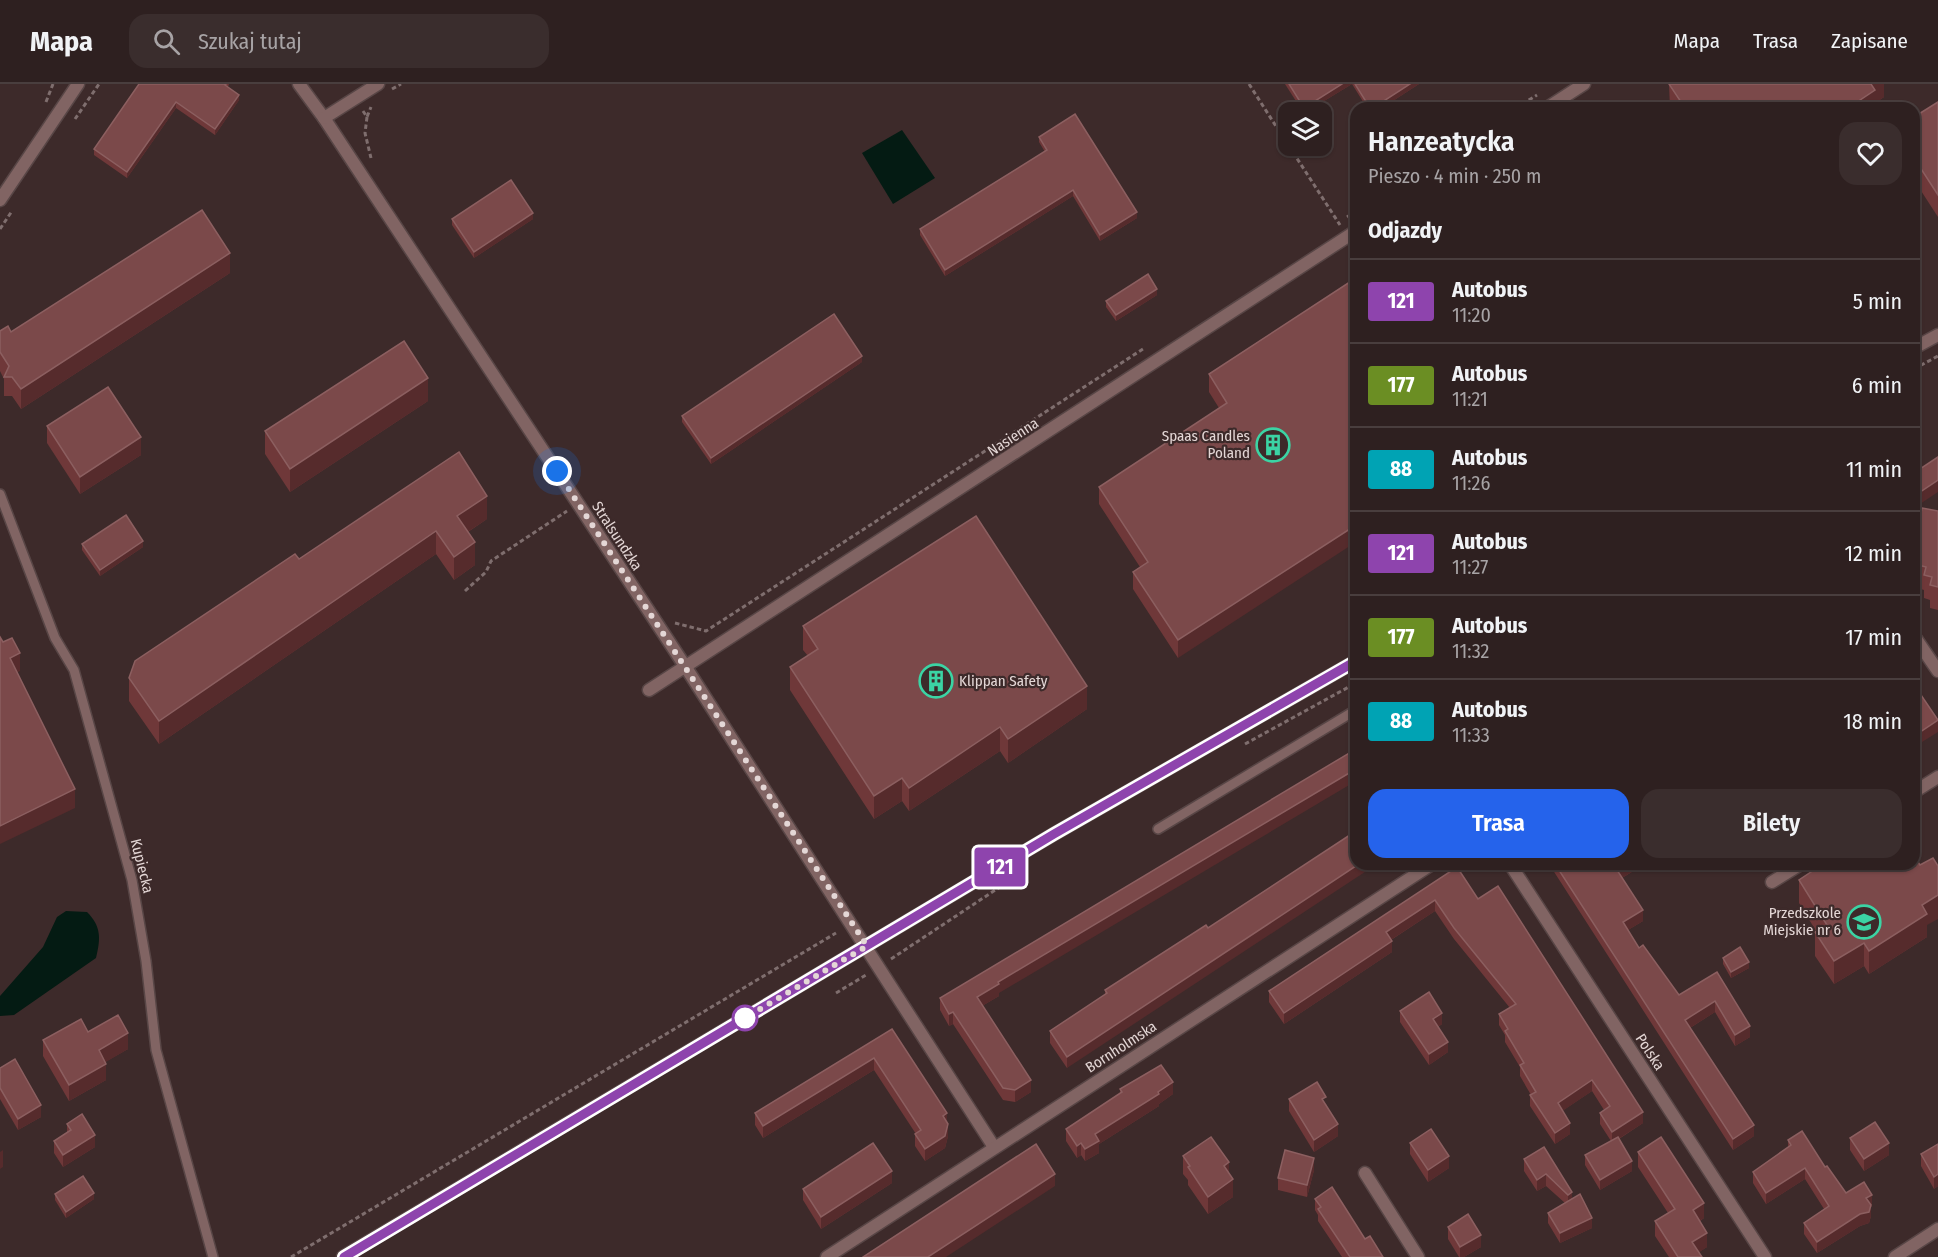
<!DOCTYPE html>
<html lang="pl">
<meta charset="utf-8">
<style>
:root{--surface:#2e2020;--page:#3a2d2d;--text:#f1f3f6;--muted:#a7a3a5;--line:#493e3e;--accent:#2563eb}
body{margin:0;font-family:"Fira Sans Condensed",sans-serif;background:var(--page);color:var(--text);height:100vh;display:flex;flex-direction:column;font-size:22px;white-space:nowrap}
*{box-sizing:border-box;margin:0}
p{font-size:20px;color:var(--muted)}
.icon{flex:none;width:33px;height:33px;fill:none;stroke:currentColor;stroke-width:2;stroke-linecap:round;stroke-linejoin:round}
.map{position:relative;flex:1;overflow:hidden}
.panel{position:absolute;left:1350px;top:18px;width:570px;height:768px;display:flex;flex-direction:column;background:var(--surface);border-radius:18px;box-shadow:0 2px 4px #0004,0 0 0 2px var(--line)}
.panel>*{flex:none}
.badge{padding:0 12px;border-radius:4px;font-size:21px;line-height:39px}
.tools{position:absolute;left:1278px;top:18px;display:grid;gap:12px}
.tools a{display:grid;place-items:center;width:54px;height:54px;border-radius:12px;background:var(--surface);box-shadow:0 2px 4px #0004,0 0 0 2px var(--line);font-size:30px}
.you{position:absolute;width:30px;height:30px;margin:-15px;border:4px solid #fff;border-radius:50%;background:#1a73e8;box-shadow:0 0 0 9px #1a73e833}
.map>.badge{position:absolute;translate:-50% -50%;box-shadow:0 0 0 3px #fff}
h2{padding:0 18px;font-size:22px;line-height:54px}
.round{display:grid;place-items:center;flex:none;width:63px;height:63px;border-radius:18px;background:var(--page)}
.headline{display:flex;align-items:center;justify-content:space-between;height:102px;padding:0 18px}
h1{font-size:28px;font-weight:600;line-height:45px}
.button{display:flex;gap:12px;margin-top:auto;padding:12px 18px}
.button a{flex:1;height:69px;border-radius:18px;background:var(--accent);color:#fff;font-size:24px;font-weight:600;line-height:69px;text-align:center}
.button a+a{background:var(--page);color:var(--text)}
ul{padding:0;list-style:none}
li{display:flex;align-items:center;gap:18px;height:84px;padding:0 18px;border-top:2px solid var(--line)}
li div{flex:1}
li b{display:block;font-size:22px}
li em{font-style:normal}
li .badge{min-width:66px;font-weight:700;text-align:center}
header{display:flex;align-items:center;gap:36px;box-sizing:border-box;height:84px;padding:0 30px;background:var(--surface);border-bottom:2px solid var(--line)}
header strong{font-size:28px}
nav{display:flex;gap:33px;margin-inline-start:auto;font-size:21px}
.search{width:420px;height:54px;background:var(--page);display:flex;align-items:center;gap:15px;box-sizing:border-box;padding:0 21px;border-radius:18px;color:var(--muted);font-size:22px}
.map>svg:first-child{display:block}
.water{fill:#041b13}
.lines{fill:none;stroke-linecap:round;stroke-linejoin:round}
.service-casing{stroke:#584646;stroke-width:12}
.minor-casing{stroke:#584646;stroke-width:15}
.tertiary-casing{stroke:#584646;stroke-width:15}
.path{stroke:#7f6e6e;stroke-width:3;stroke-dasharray:4.5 3;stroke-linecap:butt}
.service{stroke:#816463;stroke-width:9}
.minor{stroke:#816463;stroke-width:12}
.tertiary{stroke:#816463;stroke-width:12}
.wall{fill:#6f3839}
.shaded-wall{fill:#562b2c}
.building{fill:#7b494a;stroke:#8c5f60;stroke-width:1.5}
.line-casing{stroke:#fff;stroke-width:14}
.line{stroke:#8e44ad;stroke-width:9}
.walk{stroke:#e4d7d6;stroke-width:6;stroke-dasharray:0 10.8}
.stop-dot{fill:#fff;stroke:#8e44ad;stroke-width:3}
.labels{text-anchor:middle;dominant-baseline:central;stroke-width:4.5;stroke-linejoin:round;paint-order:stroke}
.poi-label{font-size:15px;fill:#e4d7d6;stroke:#3d2a2a;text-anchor:end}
.street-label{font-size:15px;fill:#e4d7d6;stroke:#3d2a2a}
</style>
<header>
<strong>Mapa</strong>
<div class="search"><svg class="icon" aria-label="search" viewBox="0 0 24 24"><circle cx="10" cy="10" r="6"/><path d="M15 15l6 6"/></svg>Szukaj tutaj</div>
<nav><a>Mapa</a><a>Trasa</a><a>Zapisane</a></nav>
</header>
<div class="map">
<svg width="1938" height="1173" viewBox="0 0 1938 1173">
<rect width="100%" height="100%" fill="#3d2a2a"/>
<g class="water">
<path d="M902 46 935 94 893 120 862 69Z"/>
<path d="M66 827 87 828C101 842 101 854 96 874L14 931 0 932V912L43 863 57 833Z"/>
</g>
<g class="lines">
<g class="service-casing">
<g id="service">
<path d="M0 410 55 554 74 586 132 796 146 877 156 966 213 1173"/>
<path d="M1158 745 1356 626"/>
</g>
</g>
<g class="minor-casing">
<g id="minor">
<path d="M299 0 324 34 685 582 994 1063"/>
<path d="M1547 24 1584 0"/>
<path d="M324 34 378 0"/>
<path d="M0 116 78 0"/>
<path d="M1914 552 1938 587"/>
<path d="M649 606 1356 147"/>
<path d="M1914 708 1938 693"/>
<path d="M1510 780 1765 1173"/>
<path d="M1772 798 1801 780"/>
<path d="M1365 1089 1418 1173"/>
<path d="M827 1173 1432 780"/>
<path d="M1895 1173 1938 1145"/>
</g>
</g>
<g class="tertiary-casing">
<g id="tertiary">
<path d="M1914 264 1938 251"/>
<path d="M343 1173 1054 750 1356 577"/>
</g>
</g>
<g class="path">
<path d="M1249 0 1288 61"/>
<path d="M392 5 401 0"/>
<path d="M46 18 53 0"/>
<path d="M1516 24 1537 11"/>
<path d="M363 27 367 33 371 23"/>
<path d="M367 33 365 49 371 74"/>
<path d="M75 35 99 0"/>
<path d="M1289 62 1340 141"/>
<path d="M1347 133 1356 127"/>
<path d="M0 145 12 127"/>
<path d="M1914 285 1938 272"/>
<path d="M465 507 486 488 491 477 567 427"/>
<path d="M675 539 706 547 1143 265"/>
<path d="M1245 660 1356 599"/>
<path d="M891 875 1021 789"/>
<path d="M836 909 866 891"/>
<path d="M291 1173 836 849"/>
</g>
<use href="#service" class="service"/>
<use href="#minor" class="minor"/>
<use href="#tertiary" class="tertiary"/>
</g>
<g class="wall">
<path d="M139 0H229L228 3 239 16 215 51 176 24 127 94 94 71V65Z"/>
<path d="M1285 0H1352L1306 28H1303Z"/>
<path d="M1352 0H1419L1382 24H1367Z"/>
<path d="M1669 0H1884V13L1875 19V24H1670Z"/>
<path d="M1938 18V133L1914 96V33Z"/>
<path d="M1039 53 1137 134 1100 157 1073 112 945 192 920 151V145L1045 68 1039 58Z"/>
<path d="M452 135H533L474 174 452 141Z"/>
<path d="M230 189 21 325 12 312H4V295L0 287V247L11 248Z"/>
<path d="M1356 194 1178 574 1133 505V488L1140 483 1099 420V403L1219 324 1209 308V290Z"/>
<path d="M1157 211 1116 237 1106 223V217Z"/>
<path d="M862 278 711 380 682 338V332Z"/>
<path d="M428 317 290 408 265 370V347Z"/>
<path d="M47 342 141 371 80 410 47 359Z"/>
<path d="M1938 427V526L1930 524V516L1924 514V506L1914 503V446Z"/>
<path d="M487 435 468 448 475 481 454 496 436 470 159 660 129 617V594L299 475Z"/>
<path d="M82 460 143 463 100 492 82 466Z"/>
<path d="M803 542 1087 625 1008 679 1000 667 909 727 902 717 874 735 790 606V583L808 572 803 566Z"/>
<path d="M1549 780H1635V786L1622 794 1643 837 1628 846 1639 864 1679 911 1717 888 1750 953 1735 962 1715 928 1690 944 1754 1052 1733 1066Z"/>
<path d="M1457 783 1478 815 1643 1039 1619 1055 1632 1087 1600 1106 1585 1081V1071L1611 1057 1600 1040V1029L1604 1026 1592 1007 1562 1027 1570 1050 1555 1060 1530 1022V1011H1531L1520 992V983L1505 958V951L1499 941V930L1510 924 1454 855 1435 827 1391 856 1392 868 1284 940 1269 918V907Z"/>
<path d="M1827 786 1927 841V853L1869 890 1864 882 1834 900 1815 872V848L1816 847 1799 819V796Z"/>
<path d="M1206 841 1067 984 1050 959V947L1105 911V906Z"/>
<path d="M1723 874 1749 884 1731 894 1723 880Z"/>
<path d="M999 909V912L982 922 1031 1008 1015 1018 1003 1016 953 940 949 942 940 926V914Z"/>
<path d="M1400 927 1442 940 1438 943 1448 968 1429 981 1400 938Z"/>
<path d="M892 945 947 1039 948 1052 945 1064 925 1077 915 1062V1050H916L874 986 763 1054 755 1041V1029Z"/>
<path d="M88 948 128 965 105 978 106 996 69 1017 43 972V956Z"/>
<path d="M0 984 41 1033 18 1046 0 1015Z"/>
<path d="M1120 1005 1173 1010 1159 1020V1022L1099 1060V1069L1085 1077 1081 1071 1077 1074 1066 1057V1045L1120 1009Z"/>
<path d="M1289 1015 1326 1020 1338 1052 1314 1068 1289 1027Z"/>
<path d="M67 1040 95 1063 63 1083 54 1069V1057L67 1049Z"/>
<path d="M1850 1054 1889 1071 1864 1087 1850 1066Z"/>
<path d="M1788 1056 1825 1083 1846 1109 1872 1122 1871 1123V1132L1869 1139 1860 1142 1817 1169 1804 1150V1139L1824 1125 1805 1095 1766 1120 1753 1099V1088L1788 1063Z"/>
<path d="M1410 1059 1449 1084 1428 1098 1410 1070Z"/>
<path d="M1938 1060V1102L1934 1105 1921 1082V1070Z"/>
<path d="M1544 1063 1572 1115 1592 1144 1560 1159 1548 1139V1129L1565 1119 1546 1102 1537 1107 1524 1087V1075Z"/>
<path d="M1638 1068 1704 1134 1700 1137 1707 1163 1699 1168 1702 1173H1669L1655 1152V1137L1668 1129 1638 1083Z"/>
<path d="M1183 1072 1229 1089 1233 1113 1208 1130 1188 1101V1096L1183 1090Z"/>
<path d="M1314 1086 1307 1113 1278 1106V1094Z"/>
<path d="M892 1099 821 1145 803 1116V1105Z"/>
<path d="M55 1110 94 1115 66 1134 55 1116Z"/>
<path d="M1315 1115 1365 1155 1383 1173H1342L1318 1137V1131L1315 1126Z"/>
<path d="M1448 1143 1481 1163 1464 1173H1459L1448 1155Z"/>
</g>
<g class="shaded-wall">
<path d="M1342 0H1352L1306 28H1304V24Z"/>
<path d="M1410 0H1419L1382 24H1373Z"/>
<path d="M1870 0H1884V13L1875 19V24H1848Z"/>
<path d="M239 11V16L215 51V45Z"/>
<path d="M176 18V24L127 94V88Z"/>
<path d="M1073 106V112L945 192V186Z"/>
<path d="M1137 128V134L1100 157V151Z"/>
<path d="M533 129V135L474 174V168Z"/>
<path d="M230 169V189L21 325V305Z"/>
<path d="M1157 205V211L1116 237V231Z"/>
<path d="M862 272V278L711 380V374Z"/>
<path d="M428 294V317L290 408V385Z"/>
<path d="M141 353V371L80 410V393Z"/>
<path d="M1938 396V408L1914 424V428V412Z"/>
<path d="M487 412V435L457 455V432Z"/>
<path d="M1356 441V458L1178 574V556Z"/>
<path d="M436 447V470L159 660V637Z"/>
<path d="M143 457V463L100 492V486Z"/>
<path d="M475 458V481L454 496V473Z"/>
<path d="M20 569V587L10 592V574Z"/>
<path d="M1087 602V625L1008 679V655Z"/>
<path d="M1938 636V648L1914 663V652Z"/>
<path d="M1000 643V667L909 727V704Z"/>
<path d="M1356 685V697L999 909V912L977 925V913L998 898Z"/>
<path d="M902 694V717L874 735V712Z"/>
<path d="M75 705V724L0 760V742Z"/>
<path d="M1359 780H1377L1067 984V973Z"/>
<path d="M1626 780H1635V786L1617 797V786Z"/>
<path d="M1938 811V835L1927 841V853L1869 890V867L1922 821Z"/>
<path d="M1435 816V827L1386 859V848Z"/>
<path d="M1643 826V837L1623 849V838Z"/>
<path d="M1392 857V868L1284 940V929Z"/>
<path d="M1864 859V882L1834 900V877Z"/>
<path d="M1749 878V884L1731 894V888Z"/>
<path d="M1715 917V928L1685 947V936Z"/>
<path d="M953 928V940L949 942V930Z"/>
<path d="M1442 929V940L1433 946V935Z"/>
<path d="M1750 942V953L1735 962V951Z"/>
<path d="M128 949V965L99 982V966Z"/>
<path d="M1448 958V968L1429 981V970Z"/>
<path d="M874 974V986L763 1054V1042Z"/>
<path d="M106 980V996L69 1017V1001Z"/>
<path d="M1031 996V1008L1015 1018V1006Z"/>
<path d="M1592 996V1007L1558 1030V1019Z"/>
<path d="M1173 998V1010L1159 1020V1022L1099 1060V1069L1085 1077V1065L1095 1050Z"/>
<path d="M41 1021V1033L18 1046V1035Z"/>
<path d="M1643 1028V1039L1612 1059V1048Z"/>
<path d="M947 1029V1041L943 1032Z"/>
<path d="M1570 1039V1050L1555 1060V1049Z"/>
<path d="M948 1040V1052L945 1064 925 1077V1065Z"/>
<path d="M1338 1040V1052L1314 1068V1056Z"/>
<path d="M1754 1041V1052L1733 1066V1055Z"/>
<path d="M95 1051V1063L63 1083V1071Z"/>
<path d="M1081 1059V1071L1077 1074V1062Z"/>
<path d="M1889 1059V1071L1864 1087V1075Z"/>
<path d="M3 1066V1083L0 1085V1068Z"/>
<path d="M1449 1072V1084L1428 1098V1086Z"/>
<path d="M1314 1074V1086L1307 1113V1101Z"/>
<path d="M1632 1077V1087L1600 1106V1096Z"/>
<path d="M1229 1078V1096L1224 1082Z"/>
<path d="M1805 1084V1095L1766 1120V1109Z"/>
<path d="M892 1087V1099L821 1145V1133Z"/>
<path d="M1055 1090V1102L946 1173H928Z"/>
<path d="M1546 1090V1102L1537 1107V1096Z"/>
<path d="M1938 1090V1102L1934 1105V1093Z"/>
<path d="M1233 1095V1113L1208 1130V1113Z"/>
<path d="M1572 1108V1119L1568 1123V1111Z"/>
<path d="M94 1109V1115L66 1134V1128Z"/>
<path d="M1872 1111V1122L1871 1123V1132L1869 1139 1860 1142 1817 1169V1158L1866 1114Z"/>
<path d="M1704 1119V1134L1693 1141V1126Z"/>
<path d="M1592 1134V1144L1560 1159V1149Z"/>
<path d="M1707 1149V1163L1692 1173V1158Z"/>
<path d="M1481 1151V1163L1464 1173H1460V1163Z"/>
</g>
<g class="building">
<path d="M139 0H226L225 1 239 11 215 45 176 18 127 88 94 65Z"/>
<path d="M1289 0H1342L1304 24Z"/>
<path d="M1355 0H1410L1373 24H1370Z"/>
<path d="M1669 0H1871L1875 6 1848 24H1685Z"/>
<path d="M1938 18V111L1914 74V33Z"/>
<path d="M1075 30 1137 128 1100 151 1073 106 945 186 920 145 1047 66 1039 53Z"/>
<path d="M511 96 533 129 474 168 452 135Z"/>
<path d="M202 126 230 169 21 305 12 293H4L9 282 0 268V247L8 242 11 248Z"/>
<path d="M1148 190 1157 205 1116 231 1106 217Z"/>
<path d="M1356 194V441L1178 556 1133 488 1148 478 1099 403 1227 319 1209 290Z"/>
<path d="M834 230 862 272 711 374 682 332Z"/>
<path d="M404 257 428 294 290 385 265 347Z"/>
<path d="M108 303 141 353 80 393 47 342Z"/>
<path d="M459 368 487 412 457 432 475 458 454 473 436 447 159 637 129 594 135 577 295 470 299 475Z"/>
<path d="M1938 373V396L1914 412V389Z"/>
<path d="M1922 424 1938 427V503L1930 501 1932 493 1924 491 1926 483 1914 480V446L1918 444Z"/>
<path d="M126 431 143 457 100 486 82 460Z"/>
<path d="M976 432 1087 602 1008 655 1000 643 909 704 902 694 874 712 790 583 818 565 803 542Z"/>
<path d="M0 553 3 558 12 554 20 569 10 574 75 705 0 742Z"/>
<path d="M1921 611 1938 636 1914 652V616Z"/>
<path d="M1356 665V685L998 898 999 900 977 913 1031 996 1015 1006 1003 1004 953 928 949 930 940 914Z"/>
<path d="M1356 747V780H1359L1067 973 1050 947 1107 909 1105 906 1206 841 1208 844Z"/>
<path d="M1914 772 1920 781 1933 774 1938 782V811L1922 821 1927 830 1869 867 1864 859 1834 877 1815 848 1827 841 1799 796 1823 780 1827 786 1836 780H1914Z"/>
<path d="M1555 780H1626L1617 786 1643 826 1623 838 1639 864 1643 861 1679 911 1717 888 1750 942 1735 951 1715 917 1685 936 1754 1041 1733 1055Z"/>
<path d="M1457 783 1478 815 1498 802 1643 1028 1612 1048 1600 1029 1610 1022 1592 996 1558 1019 1570 1039 1555 1049 1530 1011 1536 1008 1520 981 1524 979 1505 947 1508 945 1499 930 1516 920 1454 844 1435 816 1386 848 1392 857 1284 929 1269 907Z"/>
<path d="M1740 863 1749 878 1731 888 1723 874Z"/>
<path d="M1429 908 1442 929 1433 935 1448 958 1429 970 1400 927Z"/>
<path d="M118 931 128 949 99 966 106 980 69 1001 43 956 81 935 88 948Z"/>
<path d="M892 945 947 1029 943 1032 948 1040 945 1052 925 1065 915 1050 921 1046 874 974 763 1042 755 1029Z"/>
<path d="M15 975 41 1021 18 1035 0 1004V984Z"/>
<path d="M1161 981 1173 998 1158 1008 1159 1010 1095 1050 1099 1057 1085 1065 1081 1059 1077 1062 1066 1045 1122 1008 1120 1005Z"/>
<path d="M1317 998 1326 1013 1322 1015 1338 1040 1314 1056 1289 1015Z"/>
<path d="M82 1030 95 1051 63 1071 54 1057 71 1046 67 1040Z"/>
<path d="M1875 1038 1889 1059 1864 1075 1850 1054Z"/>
<path d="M1431 1045 1449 1072 1428 1086 1410 1059Z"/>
<path d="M1802 1047 1825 1083 1827 1082 1846 1109 1864 1098 1872 1111 1866 1114 1871 1121 1869 1128 1860 1130 1817 1158 1804 1139 1829 1122 1805 1084 1766 1109 1753 1088 1791 1061 1788 1056Z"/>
<path d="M1211 1053 1229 1078 1224 1082 1233 1095 1208 1113 1188 1083 1190 1082 1183 1072Z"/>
<path d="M1618 1053 1632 1077 1600 1096 1585 1071Z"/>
<path d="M1661 1053 1704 1119 1693 1126 1707 1149 1692 1158 1702 1173H1678L1655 1137 1675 1125 1638 1068Z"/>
<path d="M873 1059 892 1087 821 1133 803 1105Z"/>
<path d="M1036 1060 1055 1090 928 1173H863Z"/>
<path d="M1938 1060V1090L1934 1093 1921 1070Z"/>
<path d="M1544 1063 1572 1108 1568 1111 1546 1090 1537 1096 1524 1075Z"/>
<path d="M1285 1066 1314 1074 1307 1101 1278 1094Z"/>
<path d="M83 1092 94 1109 66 1128 55 1110Z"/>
<path d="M1332 1103 1365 1155 1370 1152 1383 1173H1350L1318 1125 1321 1123 1315 1115Z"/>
<path d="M1580 1110 1592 1134 1560 1149 1548 1129Z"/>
<path d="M1468 1130 1481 1151 1460 1163 1448 1143Z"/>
</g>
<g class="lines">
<g class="line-casing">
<path id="line" d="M344 1173 1054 750 1356 577"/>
</g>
<use href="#line" class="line"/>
<path class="walk" d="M557 387 867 862 745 934"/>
</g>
<defs>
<g id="building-ring" transform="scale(1.725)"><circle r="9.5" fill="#3d2a2a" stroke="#3bd4a4" stroke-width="1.5"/><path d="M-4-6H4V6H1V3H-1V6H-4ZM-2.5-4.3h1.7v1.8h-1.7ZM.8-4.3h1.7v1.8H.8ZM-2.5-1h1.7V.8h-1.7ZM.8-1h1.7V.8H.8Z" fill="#3bd4a4"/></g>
<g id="school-ring" transform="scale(1.725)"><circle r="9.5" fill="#3d2a2a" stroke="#3bd4a4" stroke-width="1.5"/><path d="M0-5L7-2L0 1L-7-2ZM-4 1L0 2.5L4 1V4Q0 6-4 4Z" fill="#3bd4a4"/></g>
</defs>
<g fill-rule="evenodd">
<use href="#building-ring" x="1273" y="361"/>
<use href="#building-ring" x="936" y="597"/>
<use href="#school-ring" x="1864" y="838"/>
</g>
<circle class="stop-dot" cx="745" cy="934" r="12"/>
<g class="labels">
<g class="poi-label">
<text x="1250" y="352">Spaas Candles<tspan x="1250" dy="17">Poland</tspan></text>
<text x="959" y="597" text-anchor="start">Klippan Safety</text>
<text x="1841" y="829">Przedszkole<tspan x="1841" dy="17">Miejskie nr 6</tspan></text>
</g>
<g class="street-label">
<text transform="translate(1013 353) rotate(-33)">Nasienna</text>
<text transform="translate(617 452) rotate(57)">Stralsundzka</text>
<text transform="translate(142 782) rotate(76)">Kupiecka</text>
<text transform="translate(1121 963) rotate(-33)">Bornholmska</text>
<text transform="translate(1650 968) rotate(57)">Polska</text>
</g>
</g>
</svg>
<div class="tools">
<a><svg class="icon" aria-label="layers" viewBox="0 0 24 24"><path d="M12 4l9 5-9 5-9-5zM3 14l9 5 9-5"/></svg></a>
</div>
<div class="you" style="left:557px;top:387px"></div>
<b class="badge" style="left:1000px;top:783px;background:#8e44ad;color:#fff">121</b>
<section class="panel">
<div class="headline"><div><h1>Hanzeatycka</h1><p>Pieszo · 4 min · 250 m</p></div><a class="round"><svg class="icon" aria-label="heart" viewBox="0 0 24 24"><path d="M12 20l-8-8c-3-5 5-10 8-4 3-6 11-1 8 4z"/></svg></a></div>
<h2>Odjazdy</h2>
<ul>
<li><span class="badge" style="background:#8e44ad;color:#fff">121</span><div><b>Autobus</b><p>11:20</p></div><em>5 min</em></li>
<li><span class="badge" style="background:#6b8e23;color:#fff">177</span><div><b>Autobus</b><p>11:21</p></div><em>6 min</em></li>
<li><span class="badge" style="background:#00a3b4;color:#fff">88</span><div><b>Autobus</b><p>11:26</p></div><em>11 min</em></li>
<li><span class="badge" style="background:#8e44ad;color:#fff">121</span><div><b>Autobus</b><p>11:27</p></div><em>12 min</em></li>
<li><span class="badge" style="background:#6b8e23;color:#fff">177</span><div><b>Autobus</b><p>11:32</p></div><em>17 min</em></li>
<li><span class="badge" style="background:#00a3b4;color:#fff">88</span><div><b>Autobus</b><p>11:33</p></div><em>18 min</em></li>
</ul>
<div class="button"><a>Trasa</a><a>Bilety</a></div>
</section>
</div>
